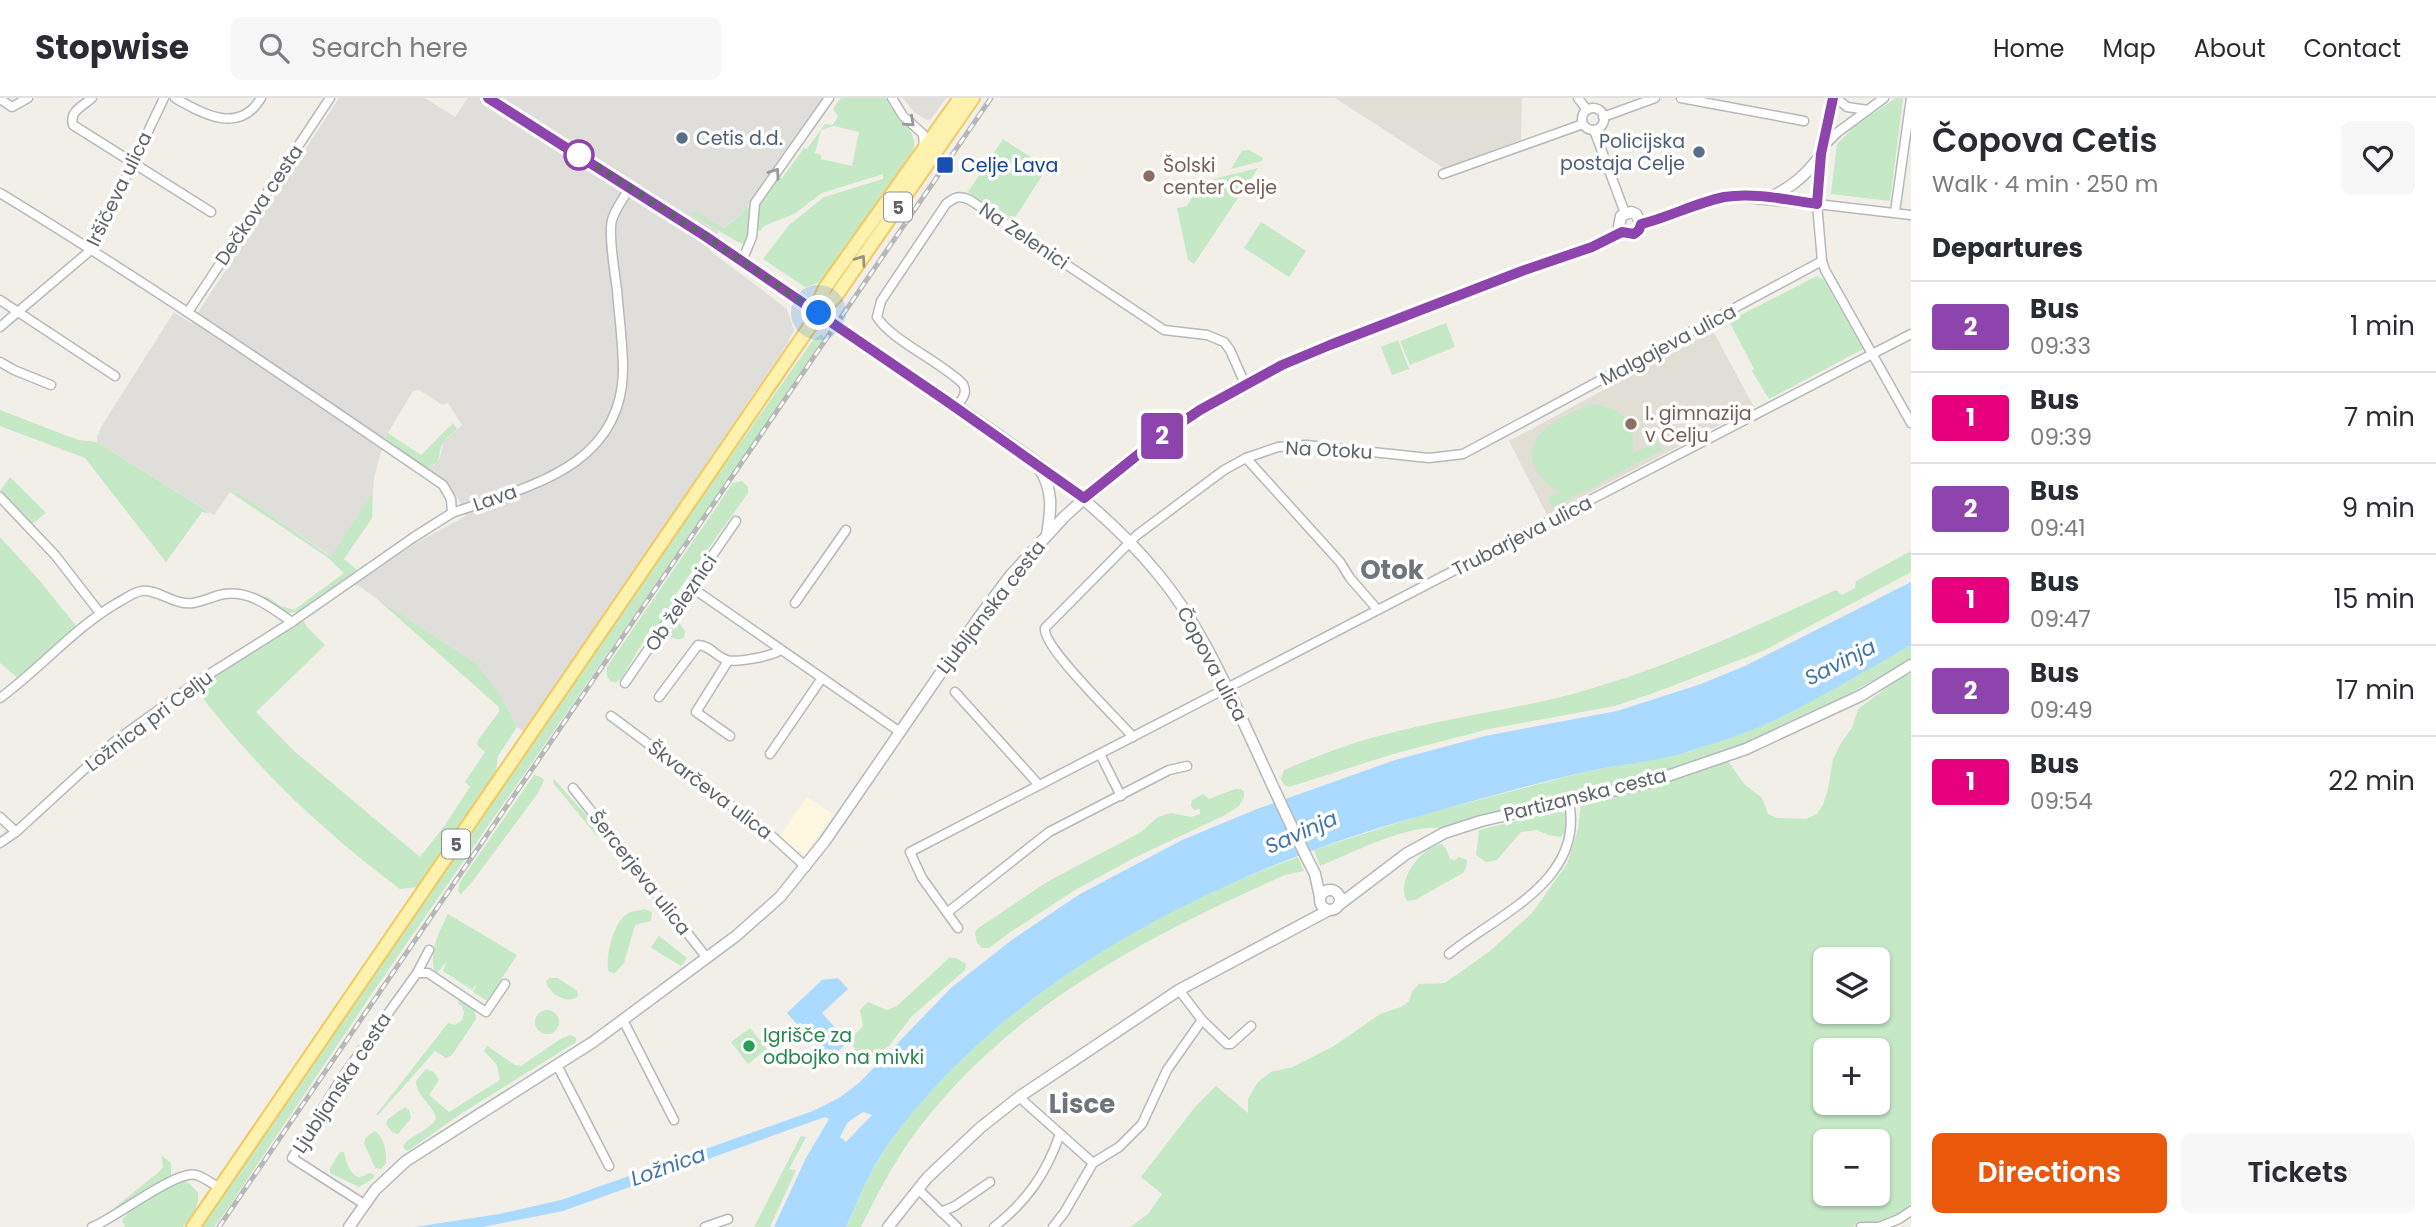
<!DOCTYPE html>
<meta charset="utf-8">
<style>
:root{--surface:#fff;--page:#f7f7f7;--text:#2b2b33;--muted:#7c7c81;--line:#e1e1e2;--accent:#ea580c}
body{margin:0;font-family:Poppins,sans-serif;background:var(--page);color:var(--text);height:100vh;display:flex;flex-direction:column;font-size:26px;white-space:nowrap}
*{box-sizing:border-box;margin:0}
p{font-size:23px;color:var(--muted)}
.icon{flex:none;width:38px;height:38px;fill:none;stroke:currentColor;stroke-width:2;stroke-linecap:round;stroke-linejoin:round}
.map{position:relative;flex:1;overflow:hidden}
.sheet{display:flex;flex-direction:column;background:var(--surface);width:525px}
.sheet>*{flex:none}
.badge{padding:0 14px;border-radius:5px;font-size:24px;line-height:46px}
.fabs{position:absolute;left:1813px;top:849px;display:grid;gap:14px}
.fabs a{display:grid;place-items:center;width:77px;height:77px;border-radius:10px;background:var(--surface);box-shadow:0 2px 5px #0004;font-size:35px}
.you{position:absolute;width:35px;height:35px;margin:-18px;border:5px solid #fff;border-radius:50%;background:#1a73e8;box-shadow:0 0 0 10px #1a73e833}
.map>.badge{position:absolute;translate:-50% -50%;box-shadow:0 0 0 4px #fff}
h2{padding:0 21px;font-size:26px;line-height:63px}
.round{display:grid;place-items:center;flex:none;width:74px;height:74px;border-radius:10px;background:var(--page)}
.headline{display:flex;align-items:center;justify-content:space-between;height:119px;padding:0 21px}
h1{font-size:33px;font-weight:600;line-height:52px}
.button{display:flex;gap:14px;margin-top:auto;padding:14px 21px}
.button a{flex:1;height:80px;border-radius:10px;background:var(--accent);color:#fff;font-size:28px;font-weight:600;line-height:80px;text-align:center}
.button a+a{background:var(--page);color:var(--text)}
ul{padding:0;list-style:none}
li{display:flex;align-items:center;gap:21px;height:91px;padding:0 21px;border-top:2px solid var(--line)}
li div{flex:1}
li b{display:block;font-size:26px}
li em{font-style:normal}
li .badge{min-width:77px;font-weight:700;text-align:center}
header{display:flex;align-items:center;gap:42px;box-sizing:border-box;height:98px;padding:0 35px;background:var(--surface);border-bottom:2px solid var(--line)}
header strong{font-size:33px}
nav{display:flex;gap:38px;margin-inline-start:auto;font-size:24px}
.search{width:490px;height:63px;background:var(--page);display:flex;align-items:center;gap:18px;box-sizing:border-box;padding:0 24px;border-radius:10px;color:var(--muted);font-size:26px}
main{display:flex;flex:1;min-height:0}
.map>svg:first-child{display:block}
.commercial{fill:#fef7e0}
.industrial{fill:#e0deda}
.education{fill:#e1ded6}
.green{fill:#c5e8c5;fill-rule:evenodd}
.water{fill:#aadaff;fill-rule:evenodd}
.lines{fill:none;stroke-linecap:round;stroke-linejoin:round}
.minor-casing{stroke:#b5b8bc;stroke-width:11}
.tertiary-casing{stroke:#b5b8bc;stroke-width:13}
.primary-casing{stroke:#f2c960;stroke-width:16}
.minor{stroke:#fff;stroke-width:8}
.tertiary{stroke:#fff;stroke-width:10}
.primary{stroke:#fff2af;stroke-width:12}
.rail-casing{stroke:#b6b7b8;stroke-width:5}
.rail{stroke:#fff;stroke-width:2.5;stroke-dasharray:8;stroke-linecap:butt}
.oneway{stroke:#979a9d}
.oneway2{stroke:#979581}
.line-casing{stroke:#fff;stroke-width:16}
.line{stroke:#8e44ad;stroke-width:10}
.walk{stroke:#5f6368;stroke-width:7;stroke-dasharray:0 12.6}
.service-dot{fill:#5c6f8a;stroke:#fff;stroke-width:2.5}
.stop-dot{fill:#fff;stroke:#8e44ad;stroke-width:3.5}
.transit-dot{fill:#1a4fb4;stroke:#fff;stroke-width:2.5}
.education-dot{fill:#8d6e63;stroke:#fff;stroke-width:2.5}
.leisure-dot{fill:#2e9e5b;stroke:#fff;stroke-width:2.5}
.labels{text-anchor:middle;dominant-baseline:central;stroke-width:7;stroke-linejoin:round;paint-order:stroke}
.shield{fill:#fff;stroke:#8f9295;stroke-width:2}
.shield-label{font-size:18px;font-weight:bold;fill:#5f6368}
.service-label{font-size:19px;fill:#4e5e75;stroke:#fff;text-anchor:start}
.transit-label{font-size:19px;fill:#164399;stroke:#fff;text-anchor:start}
.education-label{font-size:19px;fill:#785e54;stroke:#fff;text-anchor:start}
.street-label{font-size:19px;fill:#5f6368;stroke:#fff}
.leisure-label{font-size:19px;fill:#27864d;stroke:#fff;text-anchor:start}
.water-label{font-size:21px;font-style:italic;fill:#4174aa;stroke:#fff}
.district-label{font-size:26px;font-weight:bold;fill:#70757a;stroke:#fff}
</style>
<header>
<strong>Stopwise</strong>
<div class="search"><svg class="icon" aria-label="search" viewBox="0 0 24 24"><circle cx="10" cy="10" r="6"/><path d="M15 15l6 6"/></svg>Search here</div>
<nav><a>Home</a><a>Map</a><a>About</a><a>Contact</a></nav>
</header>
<main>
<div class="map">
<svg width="1911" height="1129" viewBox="0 0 1911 1129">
<rect width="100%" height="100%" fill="#f1efe8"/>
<path class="commercial" d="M807 699 833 716 805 757 779 739Z"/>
<g class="industrial">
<path d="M339 0H425L455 19 468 0H823L741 117 719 133 709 152 787 211 794 232 786 248 525 634 517 629 502 600 478 567 408 523 359 488 354 487 416 445 466 418 459 402 443 381 426 370 434 367 440 360 443 344 462 327 448 305 443 307 419 292 413 293 385 340 374 379 373 395 332 459 239 395 230 394 214 417 97 344V339L101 329 174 214 191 225Z"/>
<path d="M903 0H946L931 21 927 22 914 14Z"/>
</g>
<g class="education">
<path d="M1335 0H1522L1521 42 1445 71Z"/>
<path d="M1713 233 1754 309 1547 417 1509 343Z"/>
</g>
<g class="green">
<path d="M841 0H886C893 20 920 32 913 52L826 176 818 185 805 189 763 161 789 127 824 99 883 81V76L822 95 794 116 764 128 760 133 753 134 746 146 740 145 691 117 693 114H697L724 130 741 117 747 108 752 113 774 81 782 80 804 50 807 51 825 26 833 27 838 18 833 11ZM834 28 859 34 852 68 821 61V57L815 55 821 32Z"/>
<path d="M1896 0H1903L1890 103 1831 96 1837 46 1855 28Z"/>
<path d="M1003 41 1047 70 1013 123 968 94Z"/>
<path d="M1249 52 1263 60 1262 63 1231 71 1242 53Z"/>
<path d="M1258 70 1194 166 1188 162 1177 110 1187 108 1195 95 1193 86Z"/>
<path d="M1261 124 1306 153 1289 179 1244 150Z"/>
<path d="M1817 178 1823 181 1863 251 1769 301 1752 273 1754 271 1729 223Z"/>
<path d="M1446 225 1455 249 1410 267 1400 243Z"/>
<path d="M822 236 824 240 768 324 373 894 228 1110 214 1129H200L663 454 813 242Z"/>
<path d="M1398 242 1409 271 1392 277 1381 249Z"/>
<path d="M1594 306C1625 311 1637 325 1632 356L1656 343 1662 352 1553 410 1548 400 1561 393C1535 383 1520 354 1544 332 1556 320 1578 311 1594 306Z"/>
<path d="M0 312 78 342 97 344 210 415 202 414 166 464 85 360 0 328Z"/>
<path d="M453 325 457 331C453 335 447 339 444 343 435 356 446 363 426 370L385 340 388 335 421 357Z"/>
<path d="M10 379 46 415 32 426 0 393Z"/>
<path d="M742 383 748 389V395L675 497 674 517 685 533 684 540C675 544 668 537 661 532L649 534 621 581 616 584 610 583 607 578V569L733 385Z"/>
<path d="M230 394 239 395 331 459 373 395 372 420 344 461 357 472 297 514 285 515 263 501 266 498 281 508 294 512 344 475 327 459Z"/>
<path d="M0 439 39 482 77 529 20 582 0 565Z"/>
<path d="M1911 453V474L1765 552 1659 593 1615 608 1489 631 1393 656 1289 689 1284 687 1281 681 1284 672C1315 659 1347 646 1379 638 1438 622 1498 614 1557 600 1654 576 1745 533 1836 492L1842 497 1855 490 1856 483Z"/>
<path d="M377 501 478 567 502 600 517 629 498 658 496 674 417 789 400 791C323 734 252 666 195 590L276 541 303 522 307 529 325 547 256 614 294 653 420 759 445 727 470 689 465 684 485 654 477 647 478 642 499 614V609Z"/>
<path d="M1911 547V561L1907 564C1849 596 1788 630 1726 654 1635 688 1538 707 1444 731 1414 723 1349 756 1320 768L1314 752 1425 716 1585 674 1688 654 1771 624Z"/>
<path d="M1911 575V1109C1892 1122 1883 1128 1861 1123L1852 1129H1130L1148 1116 1162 1096 1141 1079 1195 1009 1216 988 1248 1015V1001L1258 984 1271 974 1293 969 1334 948 1380 916 1401 909 1409 903 1412 894 1419 886 1445 885 1490 853 1532 815 1567 766 1578 731 1581 705 1649 690 1728 663 1744 686 1762 700 1768 716 1777 720 1806 721 1817 716 1823 707 1828 691 1833 661 1841 645 1852 630 1858 611 1897 582ZM1825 861H1878V914H1825ZM1825 952H1878V1004H1825ZM1825 1043H1878V1096H1825Z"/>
<path d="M534 677 541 679 544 682 538 695 472 784 461 796 458 794 460 784Z"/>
<path d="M554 681 602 735V737L597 738 553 685Z"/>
<path d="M1235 691H1241L1244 694V699L1239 708 1225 717 1136 759 1075 792 1009 835 989 850H982L977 845 975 835 977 831 1047 784 1141 734 1158 719 1171 715 1191 719 1200 716V711L1194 712 1191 708 1192 702 1203 696 1209 701Z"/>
<path d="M1555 713 1565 715 1569 723 1566 733 1561 739 1548 737 1537 732 1521 734 1497 762 1486 764 1476 757 1479 732Z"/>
<path d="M1442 746 1446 751 1450 761 1455 762 1459 759 1467 762 1466 770 1463 775 1415 802 1407 803C1395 784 1421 748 1442 746Z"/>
<path d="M1298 759 1304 773 1285 777C1143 840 1000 914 908 1045 890 1072 875 1100 861 1129H846C859 1102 870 1073 887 1048 961 941 1076 862 1190 804 1225 786 1262 773 1298 759Z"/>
<path d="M644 811 652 814 651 823 635 827 624 865 615 875 609 874C604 862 614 823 627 816 631 813 639 813 644 811Z"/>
<path d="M448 816 517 857 487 903 473 894 478 884 472 892 443 873 447 863 437 875 434 872C430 850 438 836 448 816Z"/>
<path d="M659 838 687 860 681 868 653 851 651 849Z"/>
<path d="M949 860H956L966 866 965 872 912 918 889 948 879 954 869 956 856 953 852 946V939L863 928 860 912 868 904 887 912 897 908Z"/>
<path d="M550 880H558L577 893 578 898C568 908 548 895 546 883Z"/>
<path d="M459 900 474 909 476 921 452 957 446 960 435 953 378 1017H376L448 925 455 927 462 922 464 915 462 908 458 906Z"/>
<circle cx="547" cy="924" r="12"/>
<path d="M750 930 767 951 748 966 731 944Z"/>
<path d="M571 937 576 940V944L462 1015 408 1053 405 1052 403 1048C413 1035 429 1033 436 1021 433 1005 416 999 416 983L426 971 434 974 439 982 429 997 449 1014 500 982 497 967 484 953 487 948 515 967 521 968 562 940Z"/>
<path d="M405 1009 409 1012 411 1020 398 1036 392 1034 386 1026 388 1021Z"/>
<path d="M375 1033C385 1041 386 1053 386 1065L381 1071 375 1070 364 1045 366 1039Z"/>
<path d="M801 1038 806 1039 789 1071 796 1072 770 1129H754Z"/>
<path d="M340 1054H344C345 1061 350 1078 359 1079 363 1079 366 1076 370 1075L374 1077V1080L359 1089 330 1075V1070Z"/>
<path d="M162 1058 171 1065V1078L116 1113 114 1110 160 1073 163 1069Z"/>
<path d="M185 1082 198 1094C200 1109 191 1118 183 1129H124L125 1128 122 1123C128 1110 171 1085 185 1082Z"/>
</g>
<g class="water">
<path d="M1911 484V547C1865 573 1820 600 1773 623 1747 635 1718 644 1690 653 1656 664 1620 666 1585 674 1532 686 1479 701 1427 716 1229 770 1012 875 889 1045 871 1070 859 1101 846 1129H774L806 1060 829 1021 825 1019 563 1113 483 1129H415L499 1116 561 1102 813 1013 839 1000 860 984 952 889 1013 841 1080 796 1182 742 1257 711 1395 662 1485 638 1617 613 1701 586 1745 568ZM863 1014 872 1017 846 1044 840 1039 848 1024Z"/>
<path d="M838 880 848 891 822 915 848 944 829 962 787 915 822 882Z"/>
</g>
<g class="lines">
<g class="minor-casing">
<g id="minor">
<path d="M92 0C83 8 69 13 73 27L211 114"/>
<path d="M175 0C203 16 239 37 261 0"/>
<path d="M892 0 903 18 923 36 924 49"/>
<path d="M1578 0 1587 12"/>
<path d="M1681 0 1804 23"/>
<path d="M1836 0 1847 9 1868 12"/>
<path d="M0 1 12 9 28 0"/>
<circle cx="1593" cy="21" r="11"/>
<path d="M1603 19 1655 0"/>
<path d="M1594 32 1625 115"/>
<path d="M1823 49 1838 34 1884 0"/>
<path d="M1443 76 1583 26"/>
<path d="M0 95C151 187 297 287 443 387L451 401 452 415C526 389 622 370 623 272 623 245 619 218 617 192 615 176 608 136 612 122 615 111 624 100 630 89"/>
<path d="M1895 114 1911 0"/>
<path d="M742 163 752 139 755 105 829 0"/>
<path d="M1822 163 1825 172 1911 325"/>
<path d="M0 202 115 278"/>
<path d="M188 214 330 0"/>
<path d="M0 229 92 151 164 0"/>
<path d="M0 264 14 272 51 287"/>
<path d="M956 309C962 301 968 296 963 286 941 264 891 242 877 219L881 203 946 106C955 99 959 97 970 102L1164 232 1207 237 1224 244 1230 252 1245 286"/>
<path d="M1246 360 1340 464 1350 480 1377 511"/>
<path d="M0 399 55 457 100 515"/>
<path d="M691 489 900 634"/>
<path d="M795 505 846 432"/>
<path d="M728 563 696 614 730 638"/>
<path d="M625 585 736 423"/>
<path d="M955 594 1039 687"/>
<path d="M659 599 698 547C710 547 716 559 727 562 737 565 772 558 781 552"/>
<path d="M0 600C41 570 73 531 117 505 125 501 132 495 141 493 156 490 175 508 193 505 204 503 214 498 224 496 251 492 271 510 292 524"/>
<path d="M611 618 772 738 806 769"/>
<path d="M1133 639C1117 620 1042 549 1045 530L1137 437 1224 372 1246 360 1278 349 1306 347 1429 360 1463 356 1822 163 1817 106 1911 117"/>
<path d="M770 656 822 580"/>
<path d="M1100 656 1121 698"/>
<path d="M573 690 707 860"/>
<path d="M0 719 16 734"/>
<path d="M0 745 16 734 114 644 200 582 292 524 414 439 452 415"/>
<path d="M948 814 1049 734 1169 672 1187 668"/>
<path d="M958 830 922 780 910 754 1911 236"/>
<path d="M1449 856C1498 816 1585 783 1569 704"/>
<path d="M417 875 429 852"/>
<path d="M623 922 674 1022"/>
<path d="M1202 922 1227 946H1231L1251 928"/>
<path d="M557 967 609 1068"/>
<path d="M1019 999 1093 1065"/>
<path d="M918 1091 957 1129"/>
<path d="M364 1106 292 1060 341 981 417 875H428L486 914 505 886"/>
<path d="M941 1114 955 1108 990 1084"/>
<path d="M92 1129C114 1121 177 1071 196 1077 204 1079 212 1086 220 1090"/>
<path d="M705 1129 728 1121"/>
<path d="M994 1129C1027 1103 1046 1076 1060 1036"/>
<path d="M1053 1129 1064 1115 1093 1065 1119 1049 1142 1026 1167 972 1202 922 1179 892"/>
<path d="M1861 1129H1877"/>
<path d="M1879 1129 1899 1121 1911 1113"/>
</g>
</g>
<g class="tertiary-casing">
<g id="tertiary">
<path d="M489 0C625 87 760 175 894 266 985 329 1087 389 1158 476 1193 518 1217 568 1240 617 1265 670 1288 724 1315 776L1320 799"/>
<path d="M1769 100C1792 89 1806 77 1821 57"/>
<path d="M1641 126 1716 101 1736 98 1817 106 1821 56 1833 0"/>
<path d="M1038 369C1054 391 1051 412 1047 437"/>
<circle cx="1330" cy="802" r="10"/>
<path d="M1340 806 1406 756 1444 735 1481 723 1647 685 1746 651 1862 597 1911 567"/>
<path d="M349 1129 375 1092 406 1063 593 944 736 838 780 799 825 743 977 522 1010 478 1065 418 1104 383 1160 339 1200 312 1282 267 1330 247 1522 173 1592 149 1622 134C1631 138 1638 136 1641 126L1636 116 1631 114 1621 118 1619 129 1622 134"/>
<path d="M888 1129 927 1080 980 1030 1019 999 1179 892 1329 812"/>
</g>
</g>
<g class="primary-casing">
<g id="primary">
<path d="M819 215V203L825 190 960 0"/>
<path d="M193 1129 819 215 836 198 973 0"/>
</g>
</g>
<use href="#minor" class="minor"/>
<use href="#tertiary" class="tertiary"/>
<use href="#primary" class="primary"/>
<g class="rail-casing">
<path id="rail" d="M219 1129 991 0"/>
</g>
<use href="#rail" class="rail"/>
</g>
<defs><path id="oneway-chevron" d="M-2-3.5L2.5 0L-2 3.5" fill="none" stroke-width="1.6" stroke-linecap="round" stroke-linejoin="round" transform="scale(1.75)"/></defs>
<g class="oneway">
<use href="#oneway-chevron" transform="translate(910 24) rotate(42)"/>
<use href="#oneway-chevron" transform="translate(775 75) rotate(-55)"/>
</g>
<use class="oneway2" href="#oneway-chevron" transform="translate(861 162) rotate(-55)"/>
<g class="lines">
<g class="line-casing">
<path id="line" d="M488 0 705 138 945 302 1084 400 1160 339 1200 312 1282 267 1330 247 1522 173 1592 149 1622 134 1634 136 1639 132 1641 126C1669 119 1696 105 1724 99 1754 94 1788 102 1817 106L1821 56 1833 0"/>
</g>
<use href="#line" class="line"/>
<path class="walk" d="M579 57 573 53 705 138 819 215"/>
</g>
<g class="service-dot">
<circle cx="682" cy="40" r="7"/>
<circle cx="1699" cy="54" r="7"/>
</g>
<circle class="stop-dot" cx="579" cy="57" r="14"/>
<rect class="transit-dot" x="936" y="58" width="18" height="18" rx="3.5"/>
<g class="education-dot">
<circle cx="1149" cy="78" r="7"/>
<circle cx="1631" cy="326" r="7"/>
</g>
<circle class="leisure-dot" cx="749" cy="948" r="7"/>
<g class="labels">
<g class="shield">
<rect x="884" y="94.5" width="28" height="29" rx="5"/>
<rect x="442" y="731.5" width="28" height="29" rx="5"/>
</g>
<g class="shield-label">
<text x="898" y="109">5</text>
<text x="456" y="746">5</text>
</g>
<g class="service-label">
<text x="696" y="40">Cetis d.d.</text>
<text x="1685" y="43" text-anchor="end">Policijska<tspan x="1685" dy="22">postaja Celje</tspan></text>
</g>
<g class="transit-label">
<text x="961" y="67">Celje Lava</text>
</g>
<g class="education-label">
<text x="1163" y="67">Šolski<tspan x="1163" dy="22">center Celje</tspan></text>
<text x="1645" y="315">I. gimnazija<tspan x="1645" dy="22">v Celju</tspan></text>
</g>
<g class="street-label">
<text transform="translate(119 91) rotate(-64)">Iršičeva ulica</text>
<text transform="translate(259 107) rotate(-56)">Dečkova cesta</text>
<text transform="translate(1024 138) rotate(34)">Na Zelenici</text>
<text transform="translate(1668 247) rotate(-28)">Malgajeva ulica</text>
<text transform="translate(1329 352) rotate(3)">Na Otoku</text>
<text transform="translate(495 400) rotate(-19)">Lava</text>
<text transform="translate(1522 438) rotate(-27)">Trubarjeva ulica</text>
<text transform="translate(681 505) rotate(-56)">Ob železnici</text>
<text transform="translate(991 509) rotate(-52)">Ljubljanska cesta</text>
<text transform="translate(1212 566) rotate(62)">Čopova ulica</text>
<text transform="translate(149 623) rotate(-37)">Ložnica pri Celju</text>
<text transform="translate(710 692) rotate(37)">Škvarčeva ulica</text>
<text transform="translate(1585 697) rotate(-14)">Partizanska cesta</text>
<text transform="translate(640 775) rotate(52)">Šercerjeva ulica</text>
<text transform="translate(342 985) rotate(-57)">Ljubljanska cesta</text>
</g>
<g class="leisure-label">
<text x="763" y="937">Igrišče za<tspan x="763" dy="22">odbojko na mivki</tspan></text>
</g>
<g class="water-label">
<text transform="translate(1840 564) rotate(-27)">Savinja</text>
<text transform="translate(1301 734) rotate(-24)">Savinja</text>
<text transform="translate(668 1068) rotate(-20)">Ložnica</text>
</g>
<g class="district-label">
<text x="1392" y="472">Otok</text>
<text x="1082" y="1006">Lisce</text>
</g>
</g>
</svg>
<div class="fabs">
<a><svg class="icon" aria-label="layers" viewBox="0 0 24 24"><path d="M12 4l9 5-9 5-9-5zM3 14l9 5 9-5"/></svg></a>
<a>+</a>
<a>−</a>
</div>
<div class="you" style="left:819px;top:215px"></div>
<b class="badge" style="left:1162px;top:338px;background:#8e44ad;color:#fff">2</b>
</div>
<section class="sheet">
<div class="headline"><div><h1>Čopova Cetis</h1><p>Walk · 4 min · 250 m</p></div><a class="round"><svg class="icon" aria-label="heart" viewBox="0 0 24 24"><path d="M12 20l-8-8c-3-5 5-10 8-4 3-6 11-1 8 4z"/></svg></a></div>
<h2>Departures</h2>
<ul>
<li><span class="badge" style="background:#8e44ad;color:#fff">2</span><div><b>Bus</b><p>09:33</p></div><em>1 min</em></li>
<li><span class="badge" style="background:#e6007e;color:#fff">1</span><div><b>Bus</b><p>09:39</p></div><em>7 min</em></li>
<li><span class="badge" style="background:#8e44ad;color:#fff">2</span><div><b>Bus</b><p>09:41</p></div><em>9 min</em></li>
<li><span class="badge" style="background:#e6007e;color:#fff">1</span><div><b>Bus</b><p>09:47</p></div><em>15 min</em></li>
<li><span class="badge" style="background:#8e44ad;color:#fff">2</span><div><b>Bus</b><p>09:49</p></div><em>17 min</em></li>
<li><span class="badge" style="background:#e6007e;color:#fff">1</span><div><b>Bus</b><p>09:54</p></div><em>22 min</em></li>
</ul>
<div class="button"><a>Directions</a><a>Tickets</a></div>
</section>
</main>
